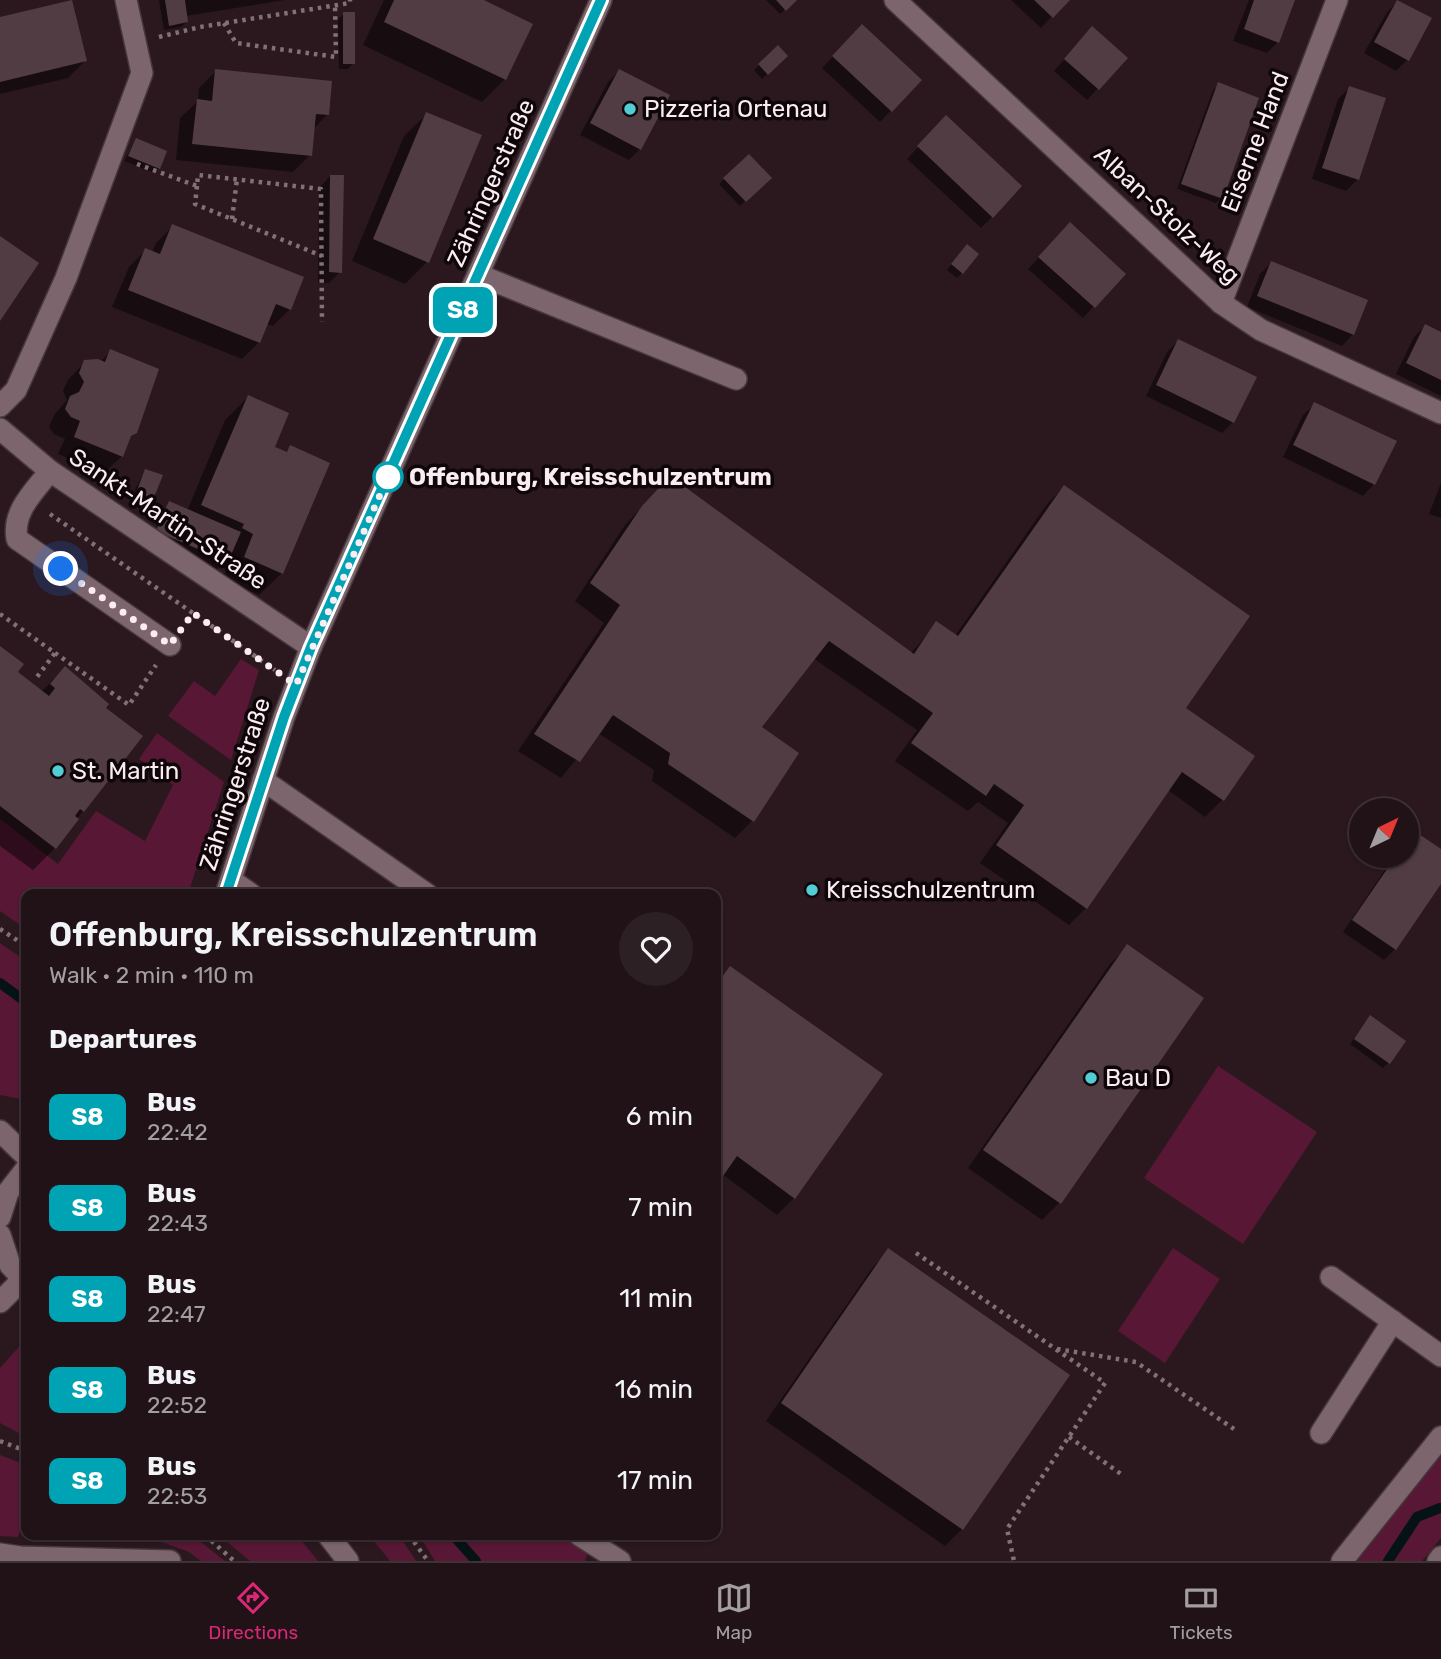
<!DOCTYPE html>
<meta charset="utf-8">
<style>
:root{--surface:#201217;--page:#2d2024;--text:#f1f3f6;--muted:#a29ea1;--line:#3d3236;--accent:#db2777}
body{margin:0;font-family:Rubik,sans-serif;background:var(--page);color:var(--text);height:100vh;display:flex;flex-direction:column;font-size:26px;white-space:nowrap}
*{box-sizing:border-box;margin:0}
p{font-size:23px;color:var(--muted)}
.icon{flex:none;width:38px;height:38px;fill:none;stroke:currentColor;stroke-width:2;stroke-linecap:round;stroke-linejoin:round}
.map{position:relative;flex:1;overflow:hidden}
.sheet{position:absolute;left:21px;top:889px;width:700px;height:651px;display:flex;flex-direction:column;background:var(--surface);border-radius:14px;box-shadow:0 2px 5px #0004,0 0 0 2px var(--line)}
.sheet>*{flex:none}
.badge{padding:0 14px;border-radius:10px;font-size:24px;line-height:46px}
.needle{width:46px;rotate:43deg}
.tools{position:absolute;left:1349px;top:798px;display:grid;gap:14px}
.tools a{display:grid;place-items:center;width:70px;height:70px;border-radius:50%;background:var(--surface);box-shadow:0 2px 5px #0004,0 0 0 2px var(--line);font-size:35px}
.you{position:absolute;width:35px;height:35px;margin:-18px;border:5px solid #fff;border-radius:50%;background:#1a73e8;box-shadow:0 0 0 10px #1a73e833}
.map>.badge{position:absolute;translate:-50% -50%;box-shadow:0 0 0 4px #fff}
h2{padding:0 28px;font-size:26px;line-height:63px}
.round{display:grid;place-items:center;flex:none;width:74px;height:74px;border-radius:37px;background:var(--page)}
.summary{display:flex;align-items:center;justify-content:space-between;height:119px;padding:0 28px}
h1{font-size:33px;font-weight:600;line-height:52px}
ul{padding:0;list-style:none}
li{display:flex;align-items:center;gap:21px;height:91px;padding:0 28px}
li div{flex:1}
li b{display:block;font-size:26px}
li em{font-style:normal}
li .badge{min-width:77px;font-weight:700;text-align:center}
.tab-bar{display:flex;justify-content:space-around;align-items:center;height:98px;border-top:2px solid var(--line);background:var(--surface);font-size:19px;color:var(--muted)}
.tab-bar a{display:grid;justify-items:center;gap:4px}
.tab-bar .active{color:var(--accent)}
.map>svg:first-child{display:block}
.green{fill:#571735}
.shadow{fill:#0007}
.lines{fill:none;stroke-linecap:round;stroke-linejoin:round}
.stream{stroke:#051314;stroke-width:10}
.building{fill:#523c44}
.minor-casing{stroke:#45373c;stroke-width:24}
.path{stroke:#817177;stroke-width:4.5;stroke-dasharray:3.5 5;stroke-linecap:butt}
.minor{stroke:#7d656e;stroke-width:21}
.line-casing{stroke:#fff;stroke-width:16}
.line{stroke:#00a3b4;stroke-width:10}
.walk{stroke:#faecf1;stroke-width:7;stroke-dasharray:0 12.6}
.poi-dot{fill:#52ccd5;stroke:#0e0609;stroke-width:2.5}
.stop-dot{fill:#fff;stroke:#00a3b4;stroke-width:3.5}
.labels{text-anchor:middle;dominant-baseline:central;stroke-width:7;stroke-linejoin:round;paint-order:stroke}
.poi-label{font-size:24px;fill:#faecf1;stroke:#0e0609;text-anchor:start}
.street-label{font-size:24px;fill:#faecf1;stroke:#0e0609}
.stop-label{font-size:24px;font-weight:bold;fill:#faecf1;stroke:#0e0609;text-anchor:start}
</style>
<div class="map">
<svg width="1441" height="1561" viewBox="0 0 1441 1561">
<rect width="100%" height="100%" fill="#2b181f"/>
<g class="green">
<path d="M241 659 259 670 231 760 168 716 194 681 215 696Z"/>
<path d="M157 733 224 782 188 894H26V929L0 911V819L58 864 96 811 145 841 173 785 139 759Z"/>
<path d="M0 943 26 961V1100L0 1095Z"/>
<path d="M1218 1066 1317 1132 1243 1244 1144 1178Z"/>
<path d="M1173 1248 1220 1279 1165 1363 1118 1331Z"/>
<path d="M26 1339V1437L0 1423V1368Z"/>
<path d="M1441 1448V1538L1422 1561H1357Z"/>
<path d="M0 1455 26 1465V1513L18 1537 0 1536Z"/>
<path d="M48 1535H192L225 1561H201L189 1552 159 1541 48 1539Z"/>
<path d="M219 1535H297L318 1561H250Z"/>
<path d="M369 1535H399L416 1561H390Z"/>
<path d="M419 1535H561L588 1552 585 1561H435Z"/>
</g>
<g class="shadow">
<path d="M159 0H285L186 16 187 22 181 27 164 30Z"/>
<path d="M384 0H479L505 79 482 102 363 45Z"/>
<path d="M766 0H795L780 14Z"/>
<path d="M1011 0H1067L1041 28Z"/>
<path d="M1249 0H1293L1278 42 1267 53 1233 41Z"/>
<path d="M1398 1 1407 60 1396 71 1364 53 1387 12Z"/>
<path d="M344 14 353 63 348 69H339L338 19Z"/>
<path d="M0 19 85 61 68 78 0 94Z"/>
<path d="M851 37 920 80 880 122 822 68Z"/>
<path d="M1081 40 1125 58 1087 100 1054 71Z"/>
<path d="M777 47 786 56 762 79 754 70Z"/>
<path d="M216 71 327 115 313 129 310 155 293 172 176 160 180 118 198 101 199 88Z"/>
<path d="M619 71 640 149 629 160 580 135 608 82Z"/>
<path d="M1218 85 1221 198 1216 203 1177 189 1213 90Z"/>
<path d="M1349 88 1358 179 1346 191 1312 179 1338 99Z"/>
<path d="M427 114V262L405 284 352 261 404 136Z"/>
<path d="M935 129 992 217 981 228 907 159Z"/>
<path d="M136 140 159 168 154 173 124 161Z"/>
<path d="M749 156 769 178 740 206 719 184Z"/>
<path d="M330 176 340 272 329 283H318L319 188Z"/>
<path d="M173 226 290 309 273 326 267 324 259 342 242 359 112 307 129 267 146 250 152 253 156 243Z"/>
<path d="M1059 236 1124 274 1083 318 1028 269Z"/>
<path d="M962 251V273L957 278 947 270Z"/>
<path d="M1271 263 1353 334 1342 346 1247 307 1260 274Z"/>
<path d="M1425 326 1441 334V396L1396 374 1414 337Z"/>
<path d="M1178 341 1233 422 1222 433 1146 396 1167 352Z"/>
<path d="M111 351 136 432 128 439 122 456 104 473 58 454 65 439 54 434 49 427 54 415 67 400 63 391 68 380 85 362H100Z"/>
<path d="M248 397 272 448 285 453 291 448 282 573 259 595 222 579 232 557 229 554 215 572 153 536 170 503 187 511 225 420Z"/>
<path d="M1315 404 1374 484 1363 496 1283 457 1303 415Z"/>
<path d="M145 471 152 498 134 491Z"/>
<path d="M1441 483V518L1429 514Z"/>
<path d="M1064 487 1183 708 1252 757 1222 800 1205 817 1168 790 1086 908 1069 925 980 863 1008 823 978 802 968 811 895 761 917 730 813 658 760 727 797 754 752 821 735 838 652 781 654 770 598 733 561 778 518 751 604 623 575 601 625 525 653 496 910 654 937 624 955 636 1047 504Z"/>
<path d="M133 494 150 501 147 504 132 499Z"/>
<path d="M0 648 15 672 41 692 65 668 83 811 55 848 33 870 0 846Z"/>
<path d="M1414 832 1441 851V881L1395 949 1384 960 1343 932 1394 856H1407V839Z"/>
<path d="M1127 947 1201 998 1059 1203 1042 1220 968 1168 1110 964Z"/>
<path d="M730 968 880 1074 794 1198 777 1215 722 1174 716 1183V982Z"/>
<path d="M1365 1023 1388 1063 1383 1068 1350 1044Z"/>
<path d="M889 1251 962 1529 945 1546 766 1421 872 1268Z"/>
</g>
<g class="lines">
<g class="stream">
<path d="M0 983 26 1002"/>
<path d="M453 1535 476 1561"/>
<path d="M1388 1561 1417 1517 1440 1508"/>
</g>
</g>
<g class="building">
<path d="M72 0 87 61 0 82V17Z"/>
<path d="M165 0H185L188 22 169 26Z"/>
<path d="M394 0H484L533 24 506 80 384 22Z"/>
<path d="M776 0H797L786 11Z"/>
<path d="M1034 0H1070L1053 18Z"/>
<path d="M1254 0H1295L1279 43 1244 29Z"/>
<path d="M1397 0 1432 18 1409 61 1374 42Z"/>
<rect x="343" y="12" width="12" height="52"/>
<path d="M862 24 922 80 892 112 832 56Z"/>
<path d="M1092 26 1128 58 1099 90 1064 59Z"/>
<path d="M778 45 788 56 768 75 758 64Z"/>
<path d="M215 69 332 81 329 115 316 114 312 156 192 144 197 99 212 101Z"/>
<path d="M619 69 670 95 641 150 590 123Z"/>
<path d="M1218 82 1259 98 1223 199 1181 184Z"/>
<path d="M1349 86 1386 98 1359 180 1322 168Z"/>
<path d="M426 112 482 135 429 263 373 239Z"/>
<path d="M946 115 1022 186 993 218 917 146Z"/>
<path d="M136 138 167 151 160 169 128 156Z"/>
<path d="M749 154 772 178 746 202 723 178Z"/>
<path d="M330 175H344L342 273 329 272Z"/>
<path d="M1070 222 1126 274 1095 308 1038 257Z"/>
<path d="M172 224 304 277 291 310 276 304 260 343 128 290 145 248 160 254Z"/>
<path d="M0 236 39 263 0 321Z"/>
<path d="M967 244 979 254 963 274 951 264Z"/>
<path d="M1271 261 1368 300 1354 335 1257 296Z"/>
<path d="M1425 324 1441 332V380L1406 363Z"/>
<path d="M1178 339 1257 377 1234 423 1156 385Z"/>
<path d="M110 349 159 369 137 433 131 436 123 457 74 437 80 421 71 417 65 409 70 396 79 392 84 382 79 373 84 360 98 359 105 362Z"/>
<path d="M248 395 289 413 275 447 287 452 290 445 330 463 283 574 244 557 253 534 242 528 244 524 201 505Z"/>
<path d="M1314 402 1397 441 1375 485 1293 445Z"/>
<path d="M145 469 163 475 153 500 136 493Z"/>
<path d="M670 476 914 654 936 621 958 636 1064 485 1250 616 1186 708 1255 756 1224 801 1182 772 1087 909 996 845 1024 805 994 784 986 796 911 743 933 713 829 641 762 727 799 753 754 822 668 764 670 753 613 715 580 762 534 734 620 605 590 583 642 506Z"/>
<path d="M169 501 241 532 228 562 156 531Z"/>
<path d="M0 646 24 664 18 672 49 696 55 688 50 684 65 666 109 704 106 708 143 736 84 812 80 809 75 816 79 819 56 849 0 806Z"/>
<path d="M1413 830 1441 849V884L1396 950 1352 920 1396 856H1407V839Z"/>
<path d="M1127 944 1204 998 1061 1204 983 1150Z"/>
<path d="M730 966 883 1074 795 1199 737 1156 716 1186V985Z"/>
<path d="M1370 1015 1406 1041 1390 1064 1354 1039Z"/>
<path d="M888 1248 1070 1375 963 1530 781 1403Z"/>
</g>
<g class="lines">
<g class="minor-casing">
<g id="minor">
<path d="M895 0 1221 303 1261 330 1441 413"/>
<path d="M479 275 736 379"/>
<path d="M1221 303 1337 0"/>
<path d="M0 406 16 390 66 278 142 73 126 0"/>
<path d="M0 429 50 471 311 647"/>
<path d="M50 471C34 492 12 511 17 539L170 645"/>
<path d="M263 780 427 894"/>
<path d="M231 880 251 894"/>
<path d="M226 894 284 717 311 647 601 0"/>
<path d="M0 1131 26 1156"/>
<path d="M0 1217 8 1192 26 1169"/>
<path d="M0 1235 10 1265 26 1282"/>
<path d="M1331 1277 1441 1356"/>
<path d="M0 1302 22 1280"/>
<path d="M1321 1433 1393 1321"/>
<path d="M328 1535 348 1561"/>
<path d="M579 1535 620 1561"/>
<path d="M0 1554 20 1557 170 1561"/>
<path d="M1342 1561 1441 1437"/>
<path d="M1438 1561 1441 1557"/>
</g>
</g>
<g class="path">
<path d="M224 23 236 43 336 57 335 5"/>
<path d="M159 37 200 27 350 3V0"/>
<path d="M137 164 197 186 198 175 321 189 322 322"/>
<path d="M197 186 195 204 322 256"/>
<path d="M232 219 237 179"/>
<path d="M50 514 275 670"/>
<path d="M0 614 55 653 37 677"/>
<path d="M55 653 129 705 156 665"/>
<path d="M0 929 26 946"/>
<path d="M916 1253 1105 1383 1007 1529 1014 1561"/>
<path d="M1057 1349 1136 1362 1234 1429"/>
<path d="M1069 1437 1121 1474"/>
<path d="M0 1441 26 1451"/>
<path d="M205 1535 234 1561"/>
<path d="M409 1535 428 1561"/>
</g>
<use href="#minor" class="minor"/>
</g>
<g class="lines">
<g class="line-casing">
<path id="line" d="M226 894 284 717 311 647 601 0"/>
</g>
<use href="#line" class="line"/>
<path class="walk" d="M61 569 170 645 193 613 296 685 388 477"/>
</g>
<g class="poi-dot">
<circle cx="630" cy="109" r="7"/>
<circle cx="58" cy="771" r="7"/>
<circle cx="812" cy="890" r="7"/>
<circle cx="1091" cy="1078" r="7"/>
</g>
<circle class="stop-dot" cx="388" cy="477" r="14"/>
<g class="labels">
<g class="poi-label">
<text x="644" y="109">Pizzeria Ortenau</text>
<text x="72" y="771">St. Martin</text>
<text x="826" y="890">Kreisschulzentrum</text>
<text x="1105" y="1078">Bau D</text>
</g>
<g class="street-label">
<text transform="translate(1255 142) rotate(-69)">Eiserne Hand</text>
<text transform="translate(491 183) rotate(-66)">Zähringerstraße</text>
<text transform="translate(1167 215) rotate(43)">Alban-Stolz-Weg</text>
<text transform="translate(168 519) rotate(34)">Sankt-Martin-Straße</text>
<text transform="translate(235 784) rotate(-72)">Zähringerstraße</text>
</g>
<g class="stop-label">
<text x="409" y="477">Offenburg, Kreisschulzentrum</text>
</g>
</g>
</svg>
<div class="tools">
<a><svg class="needle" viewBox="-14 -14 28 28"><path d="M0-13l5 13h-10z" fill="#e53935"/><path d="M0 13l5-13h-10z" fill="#a29ea1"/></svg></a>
</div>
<div class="you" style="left:61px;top:569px"></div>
<b class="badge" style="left:463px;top:310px;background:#00a3b4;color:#fff">S8</b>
<section class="sheet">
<div class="summary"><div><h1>Offenburg, Kreisschulzentrum</h1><p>Walk · 2 min · 110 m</p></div><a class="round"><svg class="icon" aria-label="heart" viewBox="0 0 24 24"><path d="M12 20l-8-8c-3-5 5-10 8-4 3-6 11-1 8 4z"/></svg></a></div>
<h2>Departures</h2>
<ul>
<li><span class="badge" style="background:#00a3b4;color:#fff">S8</span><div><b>Bus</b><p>22:42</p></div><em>6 min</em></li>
<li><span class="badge" style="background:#00a3b4;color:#fff">S8</span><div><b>Bus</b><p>22:43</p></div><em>7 min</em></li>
<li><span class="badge" style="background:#00a3b4;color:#fff">S8</span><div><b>Bus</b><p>22:47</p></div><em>11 min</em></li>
<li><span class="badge" style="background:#00a3b4;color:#fff">S8</span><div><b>Bus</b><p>22:52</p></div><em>16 min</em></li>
<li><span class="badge" style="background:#00a3b4;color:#fff">S8</span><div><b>Bus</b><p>22:53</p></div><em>17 min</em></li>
</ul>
</section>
</div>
<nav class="tab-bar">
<a class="active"><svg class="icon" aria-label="directions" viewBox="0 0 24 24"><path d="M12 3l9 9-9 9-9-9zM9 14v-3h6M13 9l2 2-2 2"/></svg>Directions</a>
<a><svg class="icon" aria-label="map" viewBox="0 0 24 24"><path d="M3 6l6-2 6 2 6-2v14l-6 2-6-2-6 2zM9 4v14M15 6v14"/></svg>Map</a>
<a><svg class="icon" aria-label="tickets" viewBox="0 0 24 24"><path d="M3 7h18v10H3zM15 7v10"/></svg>Tickets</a>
</nav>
